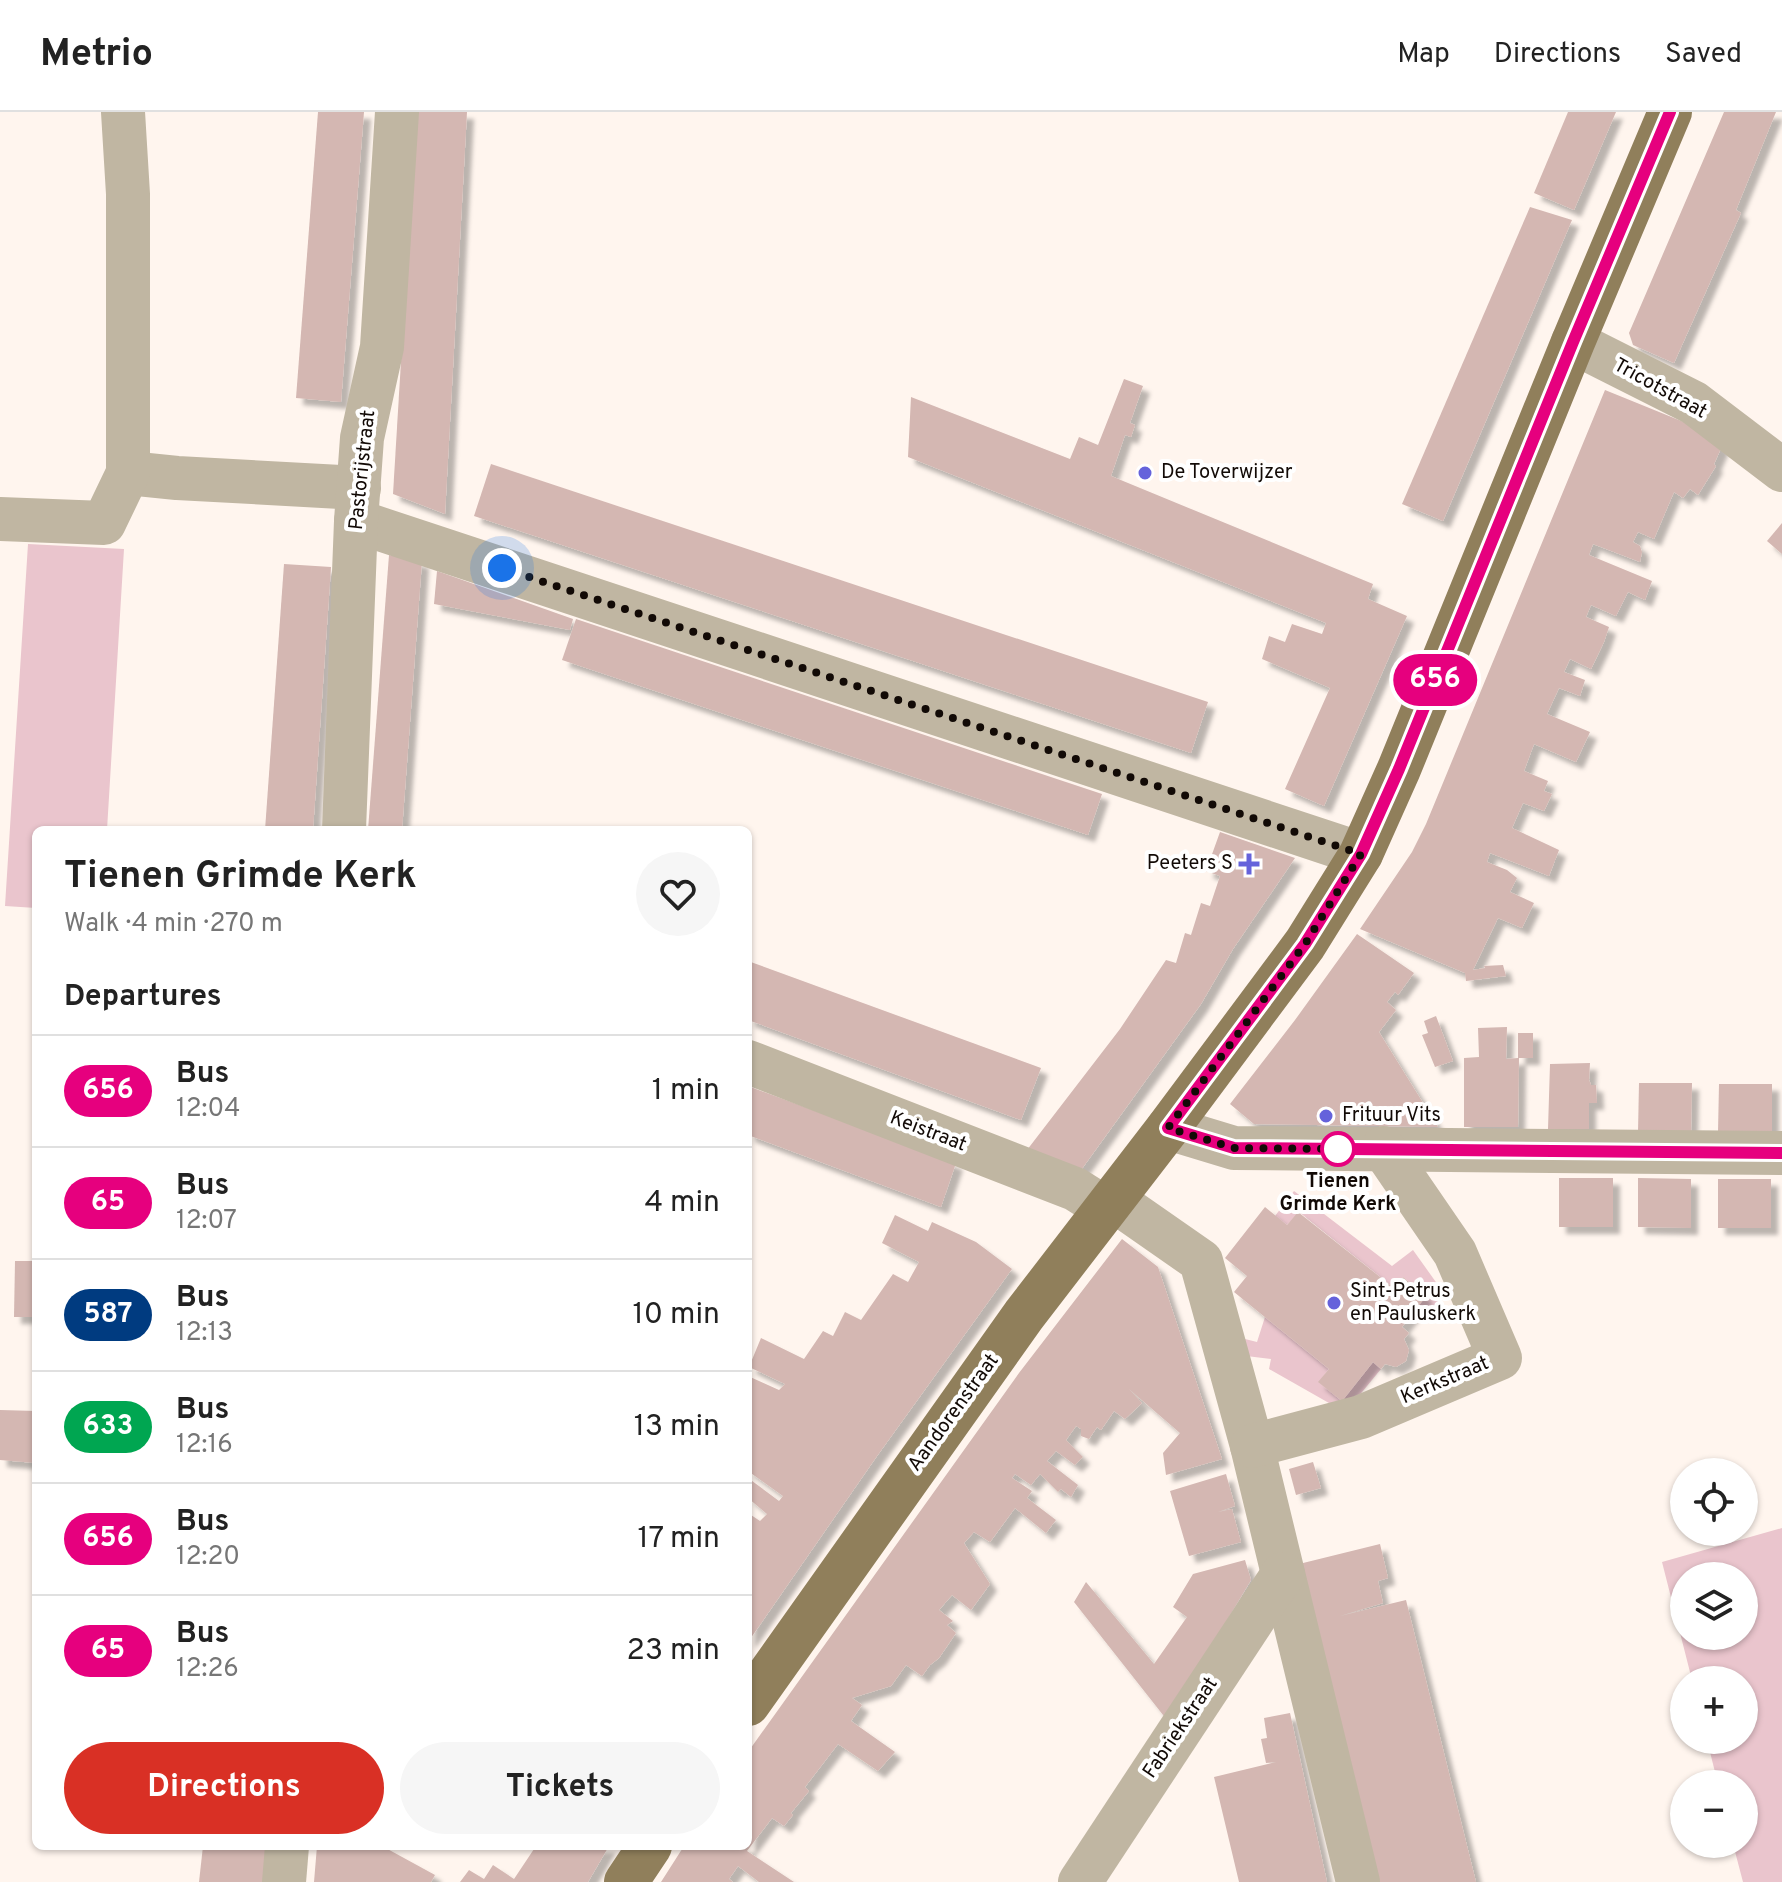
<!DOCTYPE html>
<meta charset="utf-8">
<style>
:root{--surface:#fff;--page:#f6f6f6;--text:#222;--muted:#767676;--line:#e0e0e0;--accent:#d93025}
body{margin:0;font-family:Overpass,sans-serif;background:var(--page);color:var(--text);height:100vh;display:flex;flex-direction:column;font-size:30px;white-space:nowrap}
*{box-sizing:border-box;margin:0}
p{font-size:26px;color:var(--muted)}
.icon{flex:none;width:44px;height:44px;fill:none;stroke:currentColor;stroke-width:2;stroke-linecap:round;stroke-linejoin:round}
.map{position:relative;flex:1;overflow:hidden}
.details{position:absolute;left:32px;top:714px;width:720px;height:1024px;display:flex;flex-direction:column;background:var(--surface);border-radius:12px;box-shadow:0 2px 6px #0004}
.details>*{flex:none}
.badge{padding:0 16px;border-radius:26px;font-size:28px;line-height:52px}
.fabs{position:absolute;left:1670px;top:1346px;display:grid;gap:16px}
.fabs a{display:grid;place-items:center;width:88px;height:88px;border-radius:50%;background:var(--surface);box-shadow:0 2px 6px #0004;font-size:40px}
.you{position:absolute;width:40px;height:40px;margin:-20px;border:6px solid #fff;border-radius:50%;background:#1a73e8;box-shadow:0 0 0 12px #1a73e833}
.map>.badge{position:absolute;translate:-50% -50%;box-shadow:0 0 0 4px #fff}
h2{padding:0 32px;font-size:30px;line-height:72px}
.round{display:grid;place-items:center;flex:none;width:84px;height:84px;border-radius:42px;background:var(--page)}
.summary{display:flex;align-items:center;justify-content:space-between;height:136px;padding:0 32px}
h1{font-size:38px;font-weight:700;line-height:60px}
.cta{display:flex;gap:16px;margin-top:auto;padding:16px 32px}
.cta a{flex:1;height:92px;border-radius:48px;background:var(--accent);color:#fff;font-size:32px;font-weight:700;line-height:92px;text-align:center}
.cta a+a{background:var(--page);color:var(--text)}
ul{padding:0;list-style:none}
li{display:flex;align-items:center;gap:24px;height:112px;padding:0 32px;border-top:2px solid var(--line)}
li div{flex:1}
li b{display:block;font-size:30px}
li em{font-style:normal}
li .badge{min-width:88px;font-weight:700;text-align:center}
header{display:flex;align-items:center;gap:48px;box-sizing:border-box;height:112px;padding:0 40px;background:var(--surface);border-bottom:2px solid var(--line)}
header strong{font-size:38px}
nav{display:flex;gap:44px;margin-inline-start:auto;font-size:28px}
.map>svg:first-child{display:block}
.green{fill:#eac5cd;fill-rule:evenodd}
.building{fill:#d4b7b2;filter:url(#shadow)}
.lines{fill:none;stroke-linecap:round;stroke-linejoin:round}
.minor{stroke:#c0b6a2;stroke-width:44}
.major{stroke:#907f5b;stroke-width:44}
.line-casing{stroke:#fff;stroke-width:18}
.line{stroke:#e6007e;stroke-width:12}
.walk{stroke:#120a06;stroke-width:8;stroke-dasharray:0 14.4}
.poi-dot{fill:#6562db;stroke:#fff;stroke-width:3}
.stop-dot{fill:#fff;stroke:#e6007e;stroke-width:4}
.labels{text-anchor:middle;dominant-baseline:central;stroke-width:8;stroke-linejoin:round;paint-order:stroke}
.street-label{font-size:20px;fill:#120a06;stroke:#fff}
.poi-label{font-size:20px;fill:#120a06;stroke:#fff;text-anchor:start}
.stop-label{font-size:20px;font-weight:bold;fill:#120a06;stroke:#fff}
</style>
<header>
<strong>Metrio</strong>
<nav><a>Map</a><a>Directions</a><a>Saved</a></nav>
</header>
<div class="map">
<svg width="1782" height="1770" viewBox="0 0 1782 1770">
<defs>
<filter id="shadow"><feDropShadow dx="7" dy="7" stdDeviation="2" flood-color="#0004"/></filter>
</defs>
<rect width="100%" height="100%" fill="#fff5ee"/>
<g class="green">
<path d="M28 432 124 437 107 718H36V796L5 794Z"/>
<path d="M1294 1079 1392 1154 1413 1138 1443 1180 1434 1202 1428 1206 1415 1198 1426 1184 1403 1165 1394 1176 1299 1100 1287 1113 1275 1104Z"/>
<path d="M1265 1205 1329 1257 1319 1270 1342 1289 1373 1250 1381 1257 1358 1285 1336 1295 1269 1257 1271 1247 1238 1243 1241 1226 1257 1230Z"/>
<path d="M1782 1416V1770H1743L1733 1732H1744V1672H1718L1707 1628H1744V1568H1692L1662 1450ZM1744 1464V1524H1684V1464Z"/>
</g>
<g class="building">
<path d="M318 0H364L341 290 296 286Z"/>
<path d="M416 0H467L445 402 393 382Z"/>
<path d="M1568 0H1616L1574 98 1534 81Z"/>
<path d="M1724 0H1776L1736 98 1741 101 1674 251 1633 233 1629 221Z"/>
<path d="M1530 95 1572 108 1443 409 1402 392Z"/>
<path d="M1124 267 1143 274 1130 311 1135 313 1131 325 1125 323 1111 364 1373 472 1368 487 1407 504 1324 694 1285 677 1330 576 1262 547 1269 524 1285 530 1292 512 1322 522 1326 511 908 345 911 285 1070 347 1079 325 1098 333Z"/>
<path d="M1605 278 1701 317 1722 334 1714 352 1716 354 1698 383 1690 377 1683 386 1674 380 1654 427 1638 420 1633 430 1640 434 1642 440 1640 450 1593 432 1589 443 1652 469 1645 488 1628 480 1616 504 1591 493 1586 505 1609 515 1604 530 1591 557 1570 547 1564 560 1585 568 1580 584 1559 576 1547 602 1590 620 1576 650 1534 632 1524 659 1548 669 1544 679 1552 682 1544 699 1523 691 1512 716 1559 738 1549 764 1490 741 1487 750 1507 758 1517 766 1510 780 1534 791 1522 816 1498 806 1473 858 1485 856 1484 854 1503 853 1506 864 1466 869 1465 861 1360 817 1412 740 1426 712Z"/>
<path d="M491 352 1208 590 1191 641 474 404Z"/>
<path d="M1782 411V442L1767 429Z"/>
<path d="M389 443 422 449 402 718H368Z"/>
<path d="M284 452 331 455 313 718H265Z"/>
<path d="M437 459 573 507 570 518 434 492Z"/>
<path d="M576 507 1102 682 1088 723 562 548Z"/>
<path d="M1220 720 1295 746 1233 837 1201 892 1081 1058 1027 1038 1120 917 1166 848 1176 851 1185 821 1191 823 1201 791 1210 794 1220 764 1206 759Z"/>
<path d="M1357 822 1414 861 1398 883 1395 880 1387 890 1396 898 1379 920 1438 1015 1254 1012 1230 992 1295 908Z"/>
<path d="M748 849 1041 956 1021 1008 748 908Z"/>
<path d="M1436 904 1453 949 1435 955 1422 923 1428 921 1424 909Z"/>
<path d="M1507 915 1506 947 1518 946V921H1533V946H1519L1518 1015H1464V946L1479 945 1478 916Z"/>
<path d="M1590 951 1589 968 1591 973H1596L1597 991H1589V1017H1548L1550 952Z"/>
<path d="M1639 971H1692L1691 1020H1638Z"/>
<path d="M1719 972H1772V1021L1718 1020Z"/>
<path d="M748 974 956 1051 941 1095 748 1023Z"/>
<rect x="1559" y="1066" width="54" height="49"/>
<path d="M1638 1066 1691 1067V1116L1638 1115Z"/>
<rect x="1718" y="1067" width="53" height="49"/>
<path d="M1265 1095 1287 1113 1298 1100 1394 1176 1403 1165 1426 1184 1402 1215 1409 1221 1404 1227 1409 1238 1406 1249 1396 1255 1385 1252 1381 1257 1373 1250 1342 1289 1318 1270 1329 1257 1234 1180 1247 1164 1225 1146Z"/>
<path d="M895 1103 928 1119 932 1110 976 1130 1012 1157 877 1344 748 1530V1401L760 1409 767 1402 748 1386V1366L779 1389 783 1384 748 1359V1264L779 1278 785 1272 749 1255 761 1226 804 1247 823 1219 833 1224 845 1200 861 1208 893 1162 908 1170 919 1150 882 1131Z"/>
<path d="M1122 1127 1158 1155 1222 1347 1166 1363 1163 1341 1180 1321 1129 1277 1142 1291 1125 1307 1114 1299 1101 1318 1097 1315 1089 1327 1081 1324V1317L1076 1314 1066 1328 1083 1345 1075 1353 1056 1339 1047 1349 1078 1373 1071 1385 1061 1377 1058 1380 1040 1362 1031 1373 1015 1362 1012 1366 1032 1379 1027 1386 1056 1408 1046 1421 1015 1396 990 1430 974 1420 964 1431 990 1472 971 1498 952 1483 939 1498 953 1509 947 1513 956 1521 939 1546 930 1553 922 1564 906 1553 891 1574 852 1586 862 1593 851 1609 895 1640 878 1659 838 1632 805 1675 809 1679 791 1701 793 1703 784 1714 772 1706 747 1739 794 1770H759L738 1754 729 1767 733 1770H661L684 1734H748V1640L1019 1261Z"/>
<path d="M15 1149H36V1205H14Z"/>
<path d="M0 1298 36 1299V1351L0 1348Z"/>
<path d="M1313 1350 1321 1376 1296 1383 1289 1357Z"/>
<path d="M1226 1362 1235 1394 1218 1400 1232 1397 1241 1430 1189 1444 1170 1379Z"/>
<path d="M1380 1432 1388 1466 1378 1469 1383 1491 1340 1504 1406 1488 1476 1770H1377L1299 1452Z"/>
<path d="M1245 1448 1251 1468 1167 1608 1074 1490 1086 1470 1154 1552 1187 1505 1173 1495 1193 1462Z"/>
<path d="M1290 1601 1327 1770H1239L1214 1665 1276 1650 1266 1651 1261 1627 1267 1626 1264 1606Z"/>
<path d="M203 1734H267L265 1770H199Z"/>
<path d="M317 1734H382L435 1763 431 1770H314Z"/>
<path d="M536 1734H609L588 1770H460L469 1758 484 1767 493 1753 514 1767Z"/>
</g>
<g class="lines">
<g class="minor">
<path d="M1573 230 1694 291 1782 358"/>
<path d="M128 361 177 366 359 376"/>
<path d="M0 407 104 411 128 361V82L123 0"/>
<path d="M356 409 1361 742"/>
<path d="M344 718 356 409 362 326 382 235 397 0"/>
<path d="M748 950 1075 1077 1105 1096"/>
<path d="M1168 1016 1234 1036 1782 1041"/>
<path d="M1112 1087 1201 1149 1252 1334 1358 1770"/>
<path d="M1252 1334 1361 1305 1500 1246 1455 1141 1383 1036"/>
<path d="M284 1770 287 1734"/>
<path d="M1080 1770 1283 1462"/>
</g>
<g class="major">
<path d="M748 1592 1024 1203 1168 1016 1305 832 1361 742 1399 657 1573 230 1670 0"/>
<path d="M626 1770 650 1734"/>
</g>
</g>
<g class="lines">
<g class="line-casing">
<path id="line" d="M1670 0 1573 230 1399 657 1361 742 1305 832 1168 1016 1234 1036 1782 1041"/>
</g>
<use href="#line" class="line"/>
<path class="walk" d="M502 456 1361 742 1305 832 1168 1016 1234 1036 1338 1037"/>
</g>
<g class="poi-dot">
<circle cx="1145" cy="361" r="8"/>
<path d="M1245 740h8v8h8v8h-8v8h-8v-8h-8v-8h8z"/>
<circle cx="1326" cy="1004" r="8"/>
<circle cx="1334" cy="1191" r="8"/>
</g>
<circle class="stop-dot" cx="1338" cy="1037" r="16"/>
<g class="labels">
<g class="street-label">
<text transform="translate(1660 277) rotate(29)">Tricotstraat</text>
<text transform="translate(363 358) rotate(-84)">Pastorijstraat</text>
<text transform="translate(928 1020) rotate(21)">Keistraat</text>
<text transform="translate(1445 1269) rotate(-23)">Kerkstraat</text>
<text transform="translate(954 1301) rotate(-54)">Aandorenstraat</text>
<text transform="translate(1181 1616) rotate(-56)">Fabriekstraat</text>
</g>
<g class="poi-label">
<text x="1161" y="361">De Toverwijzer</text>
<text x="1233" y="752" text-anchor="end">Peeters S</text>
<text x="1342" y="1004">Frituur Vits</text>
<text x="1350" y="1180">Sint-Petrus<tspan x="1350" dy="23">en Pauluskerk</tspan></text>
</g>
<g class="stop-label">
<text x="1338" y="1070">Tienen<tspan x="1338" dy="23">Grimde Kerk</tspan></text>
</g>
</g>
</svg>
<div class="fabs">
<a><svg class="icon" aria-label="locate" viewBox="0 0 24 24"><circle cx="12" cy="12" r="6"/><path d="M12 2v4M12 18v4M2 12h4M18 12h4"/></svg></a>
<a><svg class="icon" aria-label="layers" viewBox="0 0 24 24"><path d="M12 4l9 5-9 5-9-5zM3 14l9 5 9-5"/></svg></a>
<a>+</a>
<a>−</a>
</div>
<div class="you" style="left:502px;top:456px"></div>
<b class="badge" style="left:1435px;top:568px;background:#e6007e;color:#fff">656</b>
<section class="details">
<div class="summary"><div><h1>Tienen Grimde Kerk</h1><p>Walk · 4 min · 270 m</p></div><a class="round"><svg class="icon" aria-label="heart" viewBox="0 0 24 24"><path d="M12 20l-8-8c-3-5 5-10 8-4 3-6 11-1 8 4z"/></svg></a></div>
<h2>Departures</h2>
<ul>
<li><span class="badge" style="background:#e6007e;color:#fff">656</span><div><b>Bus</b><p>12:04</p></div><em>1 min</em></li>
<li><span class="badge" style="background:#e6007e;color:#fff">65</span><div><b>Bus</b><p>12:07</p></div><em>4 min</em></li>
<li><span class="badge" style="background:#003b80;color:#fff">587</span><div><b>Bus</b><p>12:13</p></div><em>10 min</em></li>
<li><span class="badge" style="background:#00a651;color:#fff">633</span><div><b>Bus</b><p>12:16</p></div><em>13 min</em></li>
<li><span class="badge" style="background:#e6007e;color:#fff">656</span><div><b>Bus</b><p>12:20</p></div><em>17 min</em></li>
<li><span class="badge" style="background:#e6007e;color:#fff">65</span><div><b>Bus</b><p>12:26</p></div><em>23 min</em></li>
</ul>
<div class="cta"><a>Directions</a><a>Tickets</a></div>
</section>
</div>
